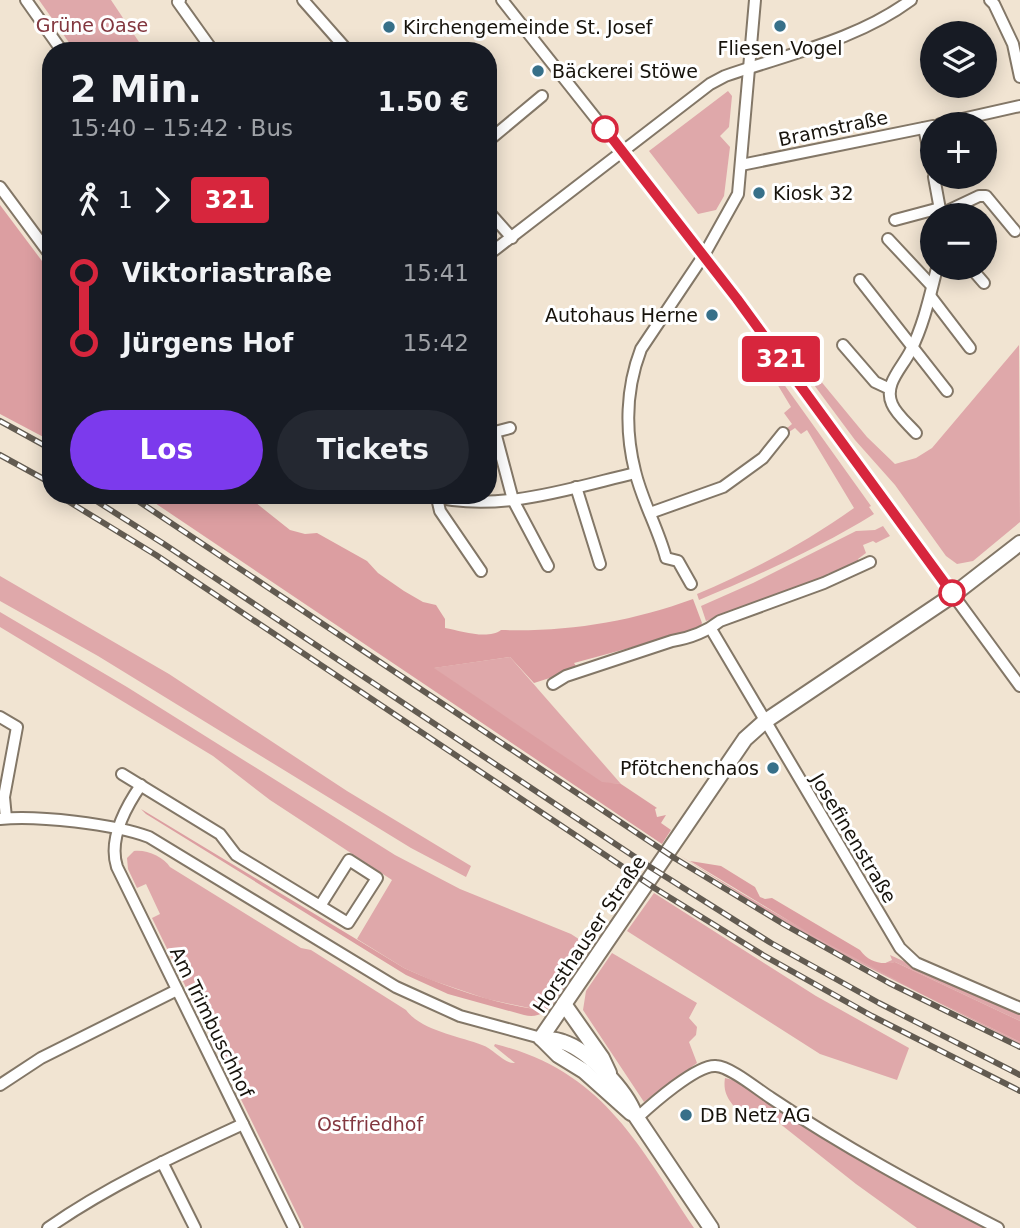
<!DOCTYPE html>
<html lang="de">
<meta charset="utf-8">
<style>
:root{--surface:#171b24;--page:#242831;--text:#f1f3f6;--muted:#9ea1a6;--accent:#7c3aed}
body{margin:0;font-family:"DejaVu Sans",sans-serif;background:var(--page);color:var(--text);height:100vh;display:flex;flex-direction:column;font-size:26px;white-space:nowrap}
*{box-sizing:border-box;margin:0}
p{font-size:23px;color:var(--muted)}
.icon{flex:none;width:38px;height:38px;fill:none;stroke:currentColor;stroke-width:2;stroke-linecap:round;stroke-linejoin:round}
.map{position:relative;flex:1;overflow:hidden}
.drawer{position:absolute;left:42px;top:42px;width:455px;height:462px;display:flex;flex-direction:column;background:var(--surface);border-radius:28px;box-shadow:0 4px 18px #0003}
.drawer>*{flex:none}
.badge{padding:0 14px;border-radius:5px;font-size:24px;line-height:46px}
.fabs{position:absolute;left:920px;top:21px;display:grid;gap:14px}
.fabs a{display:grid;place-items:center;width:77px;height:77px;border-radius:50%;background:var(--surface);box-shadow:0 4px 18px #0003;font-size:35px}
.map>.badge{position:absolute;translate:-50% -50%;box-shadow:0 0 0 4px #fff}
.legs{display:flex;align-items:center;gap:10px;height:77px;padding:0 28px;font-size:23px}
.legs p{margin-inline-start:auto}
.head{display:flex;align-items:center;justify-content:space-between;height:119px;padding:0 28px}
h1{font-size:38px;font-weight:700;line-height:52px}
.action{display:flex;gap:14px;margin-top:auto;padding:14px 28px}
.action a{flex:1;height:80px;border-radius:42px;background:var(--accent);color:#fff;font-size:28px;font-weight:700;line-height:80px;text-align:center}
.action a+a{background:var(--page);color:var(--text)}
ul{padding:0 28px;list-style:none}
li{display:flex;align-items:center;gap:24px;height:70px;font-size:26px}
li i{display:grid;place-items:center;width:10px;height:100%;margin:0 9px;background:currentColor}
li i::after{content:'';width:18px;height:18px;margin:-9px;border:5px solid;border-radius:50%;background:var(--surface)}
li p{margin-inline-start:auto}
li:first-child i{background:linear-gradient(#0000 50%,currentColor 0)}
li:last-child i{background:linear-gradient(currentColor 50%,#0000 0)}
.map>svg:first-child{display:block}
.green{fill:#dfa8aa}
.forest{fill:#dc9ea1}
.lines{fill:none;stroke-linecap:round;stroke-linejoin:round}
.minor-casing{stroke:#837767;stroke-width:14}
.major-casing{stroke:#837767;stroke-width:18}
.minor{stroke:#fff;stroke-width:10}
.major{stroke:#fff;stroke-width:14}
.rail-casing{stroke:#625b51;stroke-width:6}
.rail{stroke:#fff;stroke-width:3.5;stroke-dasharray:10;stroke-linecap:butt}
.line-1-casing{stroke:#fff;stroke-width:16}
.line-1{stroke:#d7263d;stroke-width:10}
.poi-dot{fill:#377089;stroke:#fff;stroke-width:2.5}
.stop-1-dot{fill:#fff;stroke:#d7263d;stroke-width:3.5}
.labels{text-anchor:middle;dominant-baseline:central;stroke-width:6;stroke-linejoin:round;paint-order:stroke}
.park-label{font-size:19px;fill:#83373f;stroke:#fff}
.poi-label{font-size:19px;fill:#17130c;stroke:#fff;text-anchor:start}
.street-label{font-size:19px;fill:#17130c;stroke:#fff}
</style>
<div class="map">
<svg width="1020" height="1228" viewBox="0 0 1020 1228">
<rect width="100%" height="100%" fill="#f1e4d2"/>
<g class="green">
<path d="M39 0H111L145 51H75Z"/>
<path d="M728 91 732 96 729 127 720 136 730 147 724 196 716 210 698 214 649 151Z"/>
<path d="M1019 345 1020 522 973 561 957 564 946 556 895 485 855 440 800 366 805 362 867 437 895 464 916 458 932 448Z"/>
<path d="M768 362 871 506 869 507 874 514C819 548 759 575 699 600L697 594C752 571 805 543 854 508L807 430 801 434 795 428 789 432 786 429 792 424 784 413 791 407 765 364Z"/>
<path d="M883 526 890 536 876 543 873 541 863 545 866 553 858 559 860 564 827 574V577L706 621 701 606 753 583 856 531 875 530Z"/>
<path d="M0 576 169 674 347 791 471 866 466 877 411 848 98 656 0 601Z"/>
<path d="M0 612 127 687 395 855 460 889 571 934 591 947 569 980 558 981 539 1007 534 1009 487 999 431 980 404 968 357 939 392 880 270 800 213 756 0 627Z"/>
<path d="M510 657 621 784 602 783 433 668Z"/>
<path d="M134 851C146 849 164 857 170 867L301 948 311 950 406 1010C422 1031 459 1036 482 1045 494 1049 504 1064 515 1063L494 1046 495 1044C603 1071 637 1143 694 1228H304L152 918 160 914 146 884 137 888 128 869 127 858Z"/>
<path d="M679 855C789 924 903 985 1020 1042V1044L838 952 768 912Z"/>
<path d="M654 893 816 996 909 1048 897 1080 820 1054 627 931Z"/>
<path d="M612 953 697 1003 689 1018 697 1027 696 1035 689 1042 697 1063 644 1102 583 1010 586 991Z"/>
<path d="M890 955 993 1002 1020 1011V1021L895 962 881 965 892 960Z"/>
<path d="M725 1078C759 1085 792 1119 821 1137 874 1171 931 1199 986 1228H917L856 1184 760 1108 744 1118C733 1104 722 1097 725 1078Z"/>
</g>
<g class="forest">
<path d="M0 205 51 273V441L0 414Z"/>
<path d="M143 495H246L290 530 305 534 317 533 367 561 378 573 404 591 423 602 436 605 445 619V628C461 631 488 640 501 630 568 632 630 622 693 599L702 623 699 630 655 644H644L574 663 578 669 534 683 510 657 434 668 602 782 621 784 657 808 655 809 657 817 666 815 661 823 671 830 662 844Z"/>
<path d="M141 809 404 968C446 987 489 1002 534 1009L539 1007 558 981 569 980C557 997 548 1021 524 1015L448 994 406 975 146 814Z"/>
<path d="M690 861 721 866 755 887 760 897 765 899 772 898 860 950C869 962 880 965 895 962L1020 1021V1042L924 995 814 936Z"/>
</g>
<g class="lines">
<g class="minor-casing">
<g id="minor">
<path d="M26 0 62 51"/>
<path d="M180 0 178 2 213 51"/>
<path d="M303 0 348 51"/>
<path d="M502 0 704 255 1020 686"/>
<path d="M990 0 994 4 1013 44 1020 77"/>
<path d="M940 124 1020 106"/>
<path d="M924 128 933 170"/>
<path d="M488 141 542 96"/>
<path d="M741 165 933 126"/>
<path d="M934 177 941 215"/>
<path d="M0 187 51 256"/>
<path d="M488 211 512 238"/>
<path d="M941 214 979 196H986L1015 231"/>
<path d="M895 220 940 208"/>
<path d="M888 239 932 286"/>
<path d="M488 255 710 84 725 76C788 54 857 40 911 0"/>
<path d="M971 268 984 283"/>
<path d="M860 280 947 391"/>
<path d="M931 297 970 348"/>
<path d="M843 345 875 382 890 389"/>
<path d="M495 432 513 500 548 566"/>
<path d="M491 433 510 428"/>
<path d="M916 433C909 425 896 414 892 404 883 384 903 367 911 350 924 324 930 295 937 268"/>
<path d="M576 487 600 564"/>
<path d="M427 495C496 514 568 489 635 473"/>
<path d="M437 498 440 511 481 571"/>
<path d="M650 513 723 487 763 458 783 433"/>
<path d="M691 584 678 561 666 558C658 528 642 501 635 471 625 431 626 388 641 349L704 255 738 194 755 0"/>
<path d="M711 629 900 948 916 963 1020 1008"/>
<path d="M553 684 566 676 672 641C690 638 706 632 720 621L824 583 870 562"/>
<path d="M0 717 17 727 4 797 6 818"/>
<path d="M122 774 220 834 236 855 348 923 377 878 349 860 320 906"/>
<path d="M141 785C125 808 108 839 117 867L294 1228"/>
<path d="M0 819C37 815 114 824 149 837L396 987 460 1016 541 1038"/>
<path d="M0 1085 41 1058 177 990"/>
<path d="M637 1118C651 1105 697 1064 716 1066 731 1067 757 1089 771 1098 844 1147 920 1188 998 1228"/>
<path d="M162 1162 195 1228"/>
<path d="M48 1228C108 1186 176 1155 243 1124"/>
</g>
</g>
<g class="major-casing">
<g id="major">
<path d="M564 1004 602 1058 609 1073"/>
<path d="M541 1038 745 739 764 722 953 595 1020 543"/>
<path d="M541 1038C548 1039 556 1039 563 1042 588 1050 626 1090 635 1115L711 1228"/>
<path d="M541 1038 558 1055 584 1071 631 1113"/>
</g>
</g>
<use href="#minor" class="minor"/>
<use href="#major" class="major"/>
<g class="rail-casing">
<g id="rail">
<path d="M0 421 51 449"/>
<path d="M0 455 51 483"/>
<path d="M58 495 156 555 656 889 763 955 872 1016 1020 1091"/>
<path d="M87 495 164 544 647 865 771 943 879 1003 1020 1075"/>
<path d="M129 495 676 859 785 925 889 983 1020 1047"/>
</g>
</g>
<use href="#rail" class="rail"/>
</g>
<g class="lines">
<g class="line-1-casing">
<path id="line-1" d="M605 129 737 299 952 593"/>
</g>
<use href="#line-1" class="line-1"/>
</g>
<g class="poi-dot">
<circle cx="780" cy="26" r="7"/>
<circle cx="389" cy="27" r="7"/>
<circle cx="538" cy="71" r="7"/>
<circle cx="759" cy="193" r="7"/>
<circle cx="712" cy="315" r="7"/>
<circle cx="773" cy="768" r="7"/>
<circle cx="686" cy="1115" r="7"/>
</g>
<g class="stop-1-dot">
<circle cx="605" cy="129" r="12"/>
<circle cx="952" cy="593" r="12"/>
</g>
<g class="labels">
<g class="park-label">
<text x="92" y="25">Grüne Oase</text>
<text x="370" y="1124">Ostfriedhof</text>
</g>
<g class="poi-label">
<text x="403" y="27">Kirchengemeinde St. Josef</text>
<text x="780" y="48" text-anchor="middle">Fliesen Vogel</text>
<text x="552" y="71">Bäckerei Stöwe</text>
<text x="773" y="193">Kiosk 32</text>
<text x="698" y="315" text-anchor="end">Autohaus Herne</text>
<text x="759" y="768" text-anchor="end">Pfötchenchaos</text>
<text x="700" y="1115">DB Netz AG</text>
</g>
<g class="street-label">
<text transform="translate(833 128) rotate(-12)">Bramstraße</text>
<text transform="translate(854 838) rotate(59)">Josefinenstraße</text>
<text transform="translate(589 934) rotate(-56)">Horsthauser Straße</text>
<text transform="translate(212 1022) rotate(64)">Am Trimbuschhof</text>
</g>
</g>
</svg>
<div class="fabs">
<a><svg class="icon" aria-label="layers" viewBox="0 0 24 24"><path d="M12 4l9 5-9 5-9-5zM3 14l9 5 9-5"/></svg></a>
<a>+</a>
<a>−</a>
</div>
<b class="badge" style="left:781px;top:359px;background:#d7263d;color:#fff">321</b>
<section class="drawer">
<div class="head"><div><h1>2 Min.</h1><p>15:40 – 15:42 · Bus</p></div><b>1.50 €</b></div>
<div class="legs"><svg class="icon" aria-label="walk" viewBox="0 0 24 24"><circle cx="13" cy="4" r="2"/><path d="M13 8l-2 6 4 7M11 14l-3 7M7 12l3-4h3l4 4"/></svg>1<svg class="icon" aria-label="forward" viewBox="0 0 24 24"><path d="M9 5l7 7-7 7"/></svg><b class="badge" style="background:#d7263d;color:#fff">321</b></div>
<ul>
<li><i style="color:#d7263d"></i><b>Viktoriastraße</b><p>15:41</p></li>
<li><i style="color:#d7263d"></i><b>Jürgens Hof</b><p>15:42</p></li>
</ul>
<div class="action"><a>Los</a><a>Tickets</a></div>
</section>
</div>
